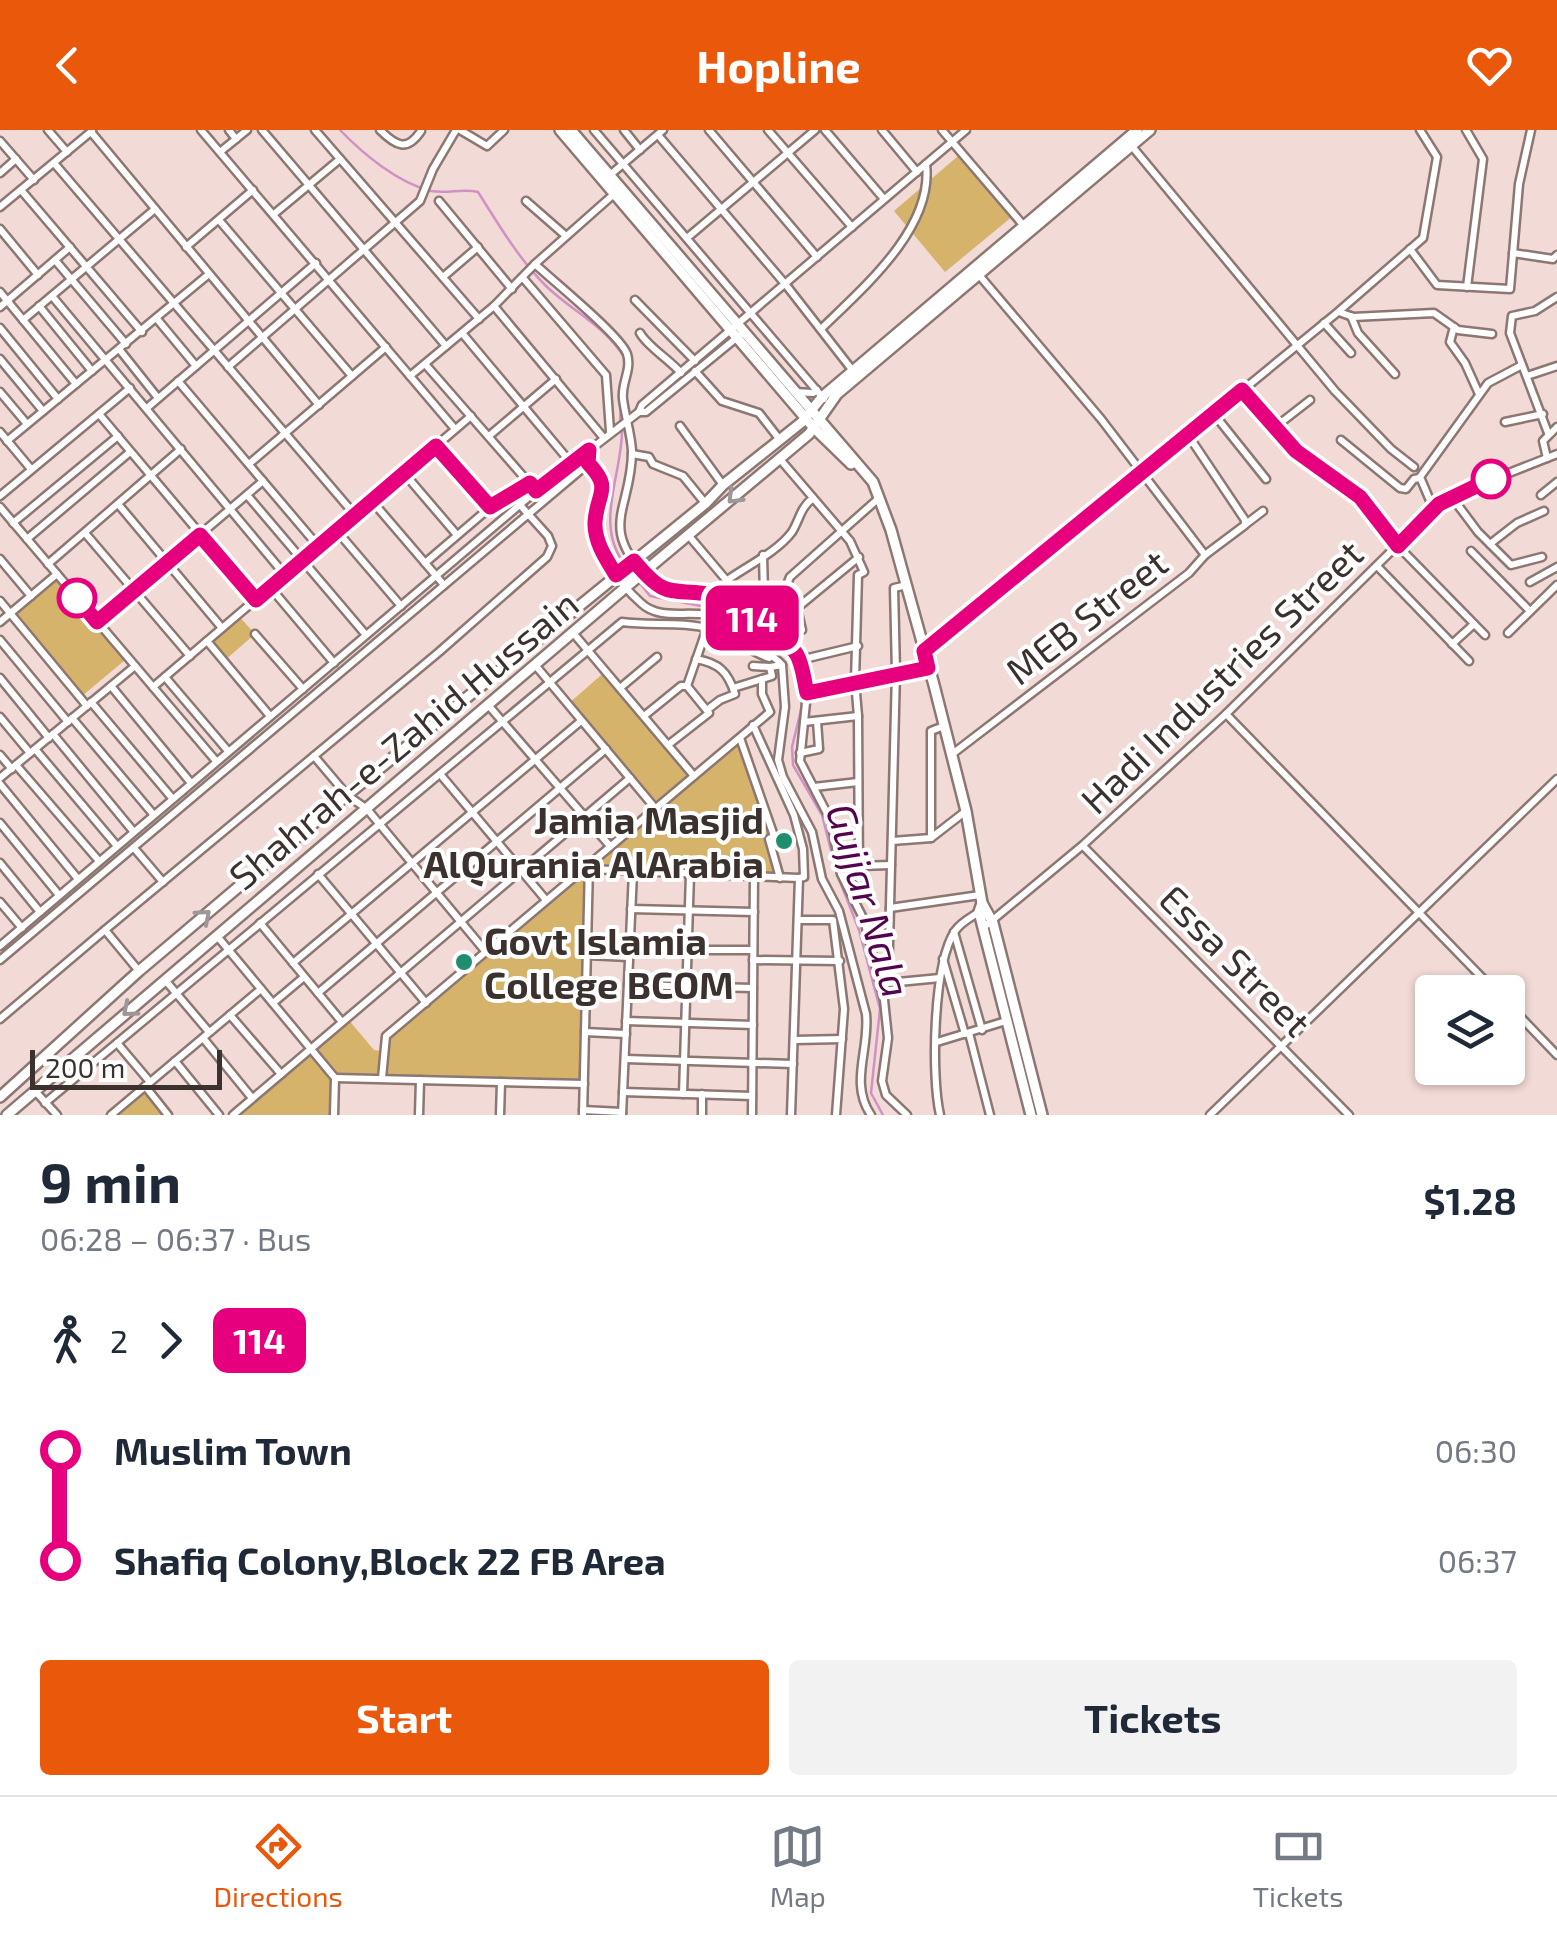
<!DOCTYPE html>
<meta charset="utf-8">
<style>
:root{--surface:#fff;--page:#f2f2f3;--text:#1f2937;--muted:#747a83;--line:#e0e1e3;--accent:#ea580c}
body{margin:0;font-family:"Exo 2",sans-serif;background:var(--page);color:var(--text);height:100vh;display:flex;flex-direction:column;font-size:38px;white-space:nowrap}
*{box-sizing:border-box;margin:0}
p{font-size:32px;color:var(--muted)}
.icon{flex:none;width:55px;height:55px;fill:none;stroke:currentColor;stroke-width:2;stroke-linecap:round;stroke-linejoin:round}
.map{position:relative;height:985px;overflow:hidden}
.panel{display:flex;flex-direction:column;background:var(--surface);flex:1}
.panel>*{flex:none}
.badge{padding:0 20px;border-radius:15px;font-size:35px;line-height:65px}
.fabs{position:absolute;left:1415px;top:845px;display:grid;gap:20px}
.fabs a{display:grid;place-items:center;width:110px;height:110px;border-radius:10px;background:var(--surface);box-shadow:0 2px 8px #0004;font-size:50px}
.scale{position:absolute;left:30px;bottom:25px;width:192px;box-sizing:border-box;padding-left:10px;border:5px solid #3b3230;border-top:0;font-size:28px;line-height:35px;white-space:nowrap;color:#3b3230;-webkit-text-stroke:8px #fff;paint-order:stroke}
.map>.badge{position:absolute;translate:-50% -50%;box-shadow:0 0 0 5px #fff}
.legs{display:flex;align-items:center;gap:15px;height:110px;padding:0 40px;font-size:32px}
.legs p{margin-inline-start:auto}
.overview{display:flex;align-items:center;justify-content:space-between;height:170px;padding:0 40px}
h1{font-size:55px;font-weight:700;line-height:75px}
.cta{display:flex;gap:20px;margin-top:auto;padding:20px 40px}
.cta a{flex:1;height:115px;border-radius:10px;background:var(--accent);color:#fff;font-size:40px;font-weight:700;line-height:115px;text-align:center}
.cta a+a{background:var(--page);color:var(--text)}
ul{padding:0 40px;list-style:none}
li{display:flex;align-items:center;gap:35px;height:110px;font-size:38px}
li i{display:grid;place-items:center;width:15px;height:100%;margin:0 12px;background:currentColor}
li i::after{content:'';width:25px;height:25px;margin:-12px;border:8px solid;border-radius:50%;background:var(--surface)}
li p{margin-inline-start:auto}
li:first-child i{background:linear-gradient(#0000 50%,currentColor 0)}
li:last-child i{background:linear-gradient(currentColor 50%,#0000 0)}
header{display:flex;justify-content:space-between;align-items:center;height:130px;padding:0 40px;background:var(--accent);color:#fff;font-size:45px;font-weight:700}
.dock{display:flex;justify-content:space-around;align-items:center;height:140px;border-top:2px solid var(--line);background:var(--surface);font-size:28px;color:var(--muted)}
.dock a{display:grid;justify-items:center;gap:5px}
.dock .selected{color:var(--accent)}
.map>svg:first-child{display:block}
.green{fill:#d6b36b}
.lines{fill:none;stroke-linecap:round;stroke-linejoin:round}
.stream{stroke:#d191c7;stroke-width:2.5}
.minor-casing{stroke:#8c7773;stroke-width:11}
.major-casing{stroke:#8c7773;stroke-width:14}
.minor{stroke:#fff;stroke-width:6}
.major{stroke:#fff;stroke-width:9}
.oneway{stroke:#9d9898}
.line-1-casing{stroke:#fff;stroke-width:22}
.line-1{stroke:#e6007e;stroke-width:15}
.stop-1-dot{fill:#fff;stroke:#e6007e;stroke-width:5}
.poi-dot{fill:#1f8e6f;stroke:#fff;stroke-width:4}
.labels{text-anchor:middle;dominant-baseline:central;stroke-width:8;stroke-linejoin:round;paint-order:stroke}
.street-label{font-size:38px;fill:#3b3230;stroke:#fff}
.poi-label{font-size:38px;font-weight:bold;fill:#3b3230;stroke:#fff;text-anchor:end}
.water-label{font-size:40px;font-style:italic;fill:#53044d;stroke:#fff}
</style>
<header><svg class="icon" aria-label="back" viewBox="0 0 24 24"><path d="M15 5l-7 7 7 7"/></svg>Hopline<svg class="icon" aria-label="heart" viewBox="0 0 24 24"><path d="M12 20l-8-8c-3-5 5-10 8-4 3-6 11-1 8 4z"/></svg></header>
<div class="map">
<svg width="1557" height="985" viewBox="0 0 1557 985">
<rect width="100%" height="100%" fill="#f2dad6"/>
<g class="green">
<path d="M958 26 1013 86 945 142 894 81Z"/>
<path d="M57 449 125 530 82 566 15 484Z"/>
<path d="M238 485 255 504 224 531 207 511Z"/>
<path d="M607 540 694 646 655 678 568 574Z"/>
<path d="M745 606 778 703 773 707 785 745 642 740 594 733Z"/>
<path d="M589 734 584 954 336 948 334 985H233L347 888 374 920 384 921 386 906Z"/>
<path d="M146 955 170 985H111Z"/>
</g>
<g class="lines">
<g class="stream">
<path d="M340 0C363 24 398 53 431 61 448 64 463 58 478 62 499 95 518 128 546 156 573 182 606 196 625 229"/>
<path d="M620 292 621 275"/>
<path d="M622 300C622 347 593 395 626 436"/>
<path d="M631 442 650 466 732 482 775 520 791 525 798 536 802 576 792 617 793 635 822 685 837 744 859 800 880 879 871 963 883 985"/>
</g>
<g class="minor-casing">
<g id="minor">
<path d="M48 0 67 22"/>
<path d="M201 0 455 299"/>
<path d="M229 0 236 9"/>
<path d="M262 0 446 216"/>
<path d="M315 0 479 189"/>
<path d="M380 0C396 16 407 22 421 1"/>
<path d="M460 0 487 16 504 0"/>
<path d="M594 0 824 269"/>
<path d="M624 0 640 20"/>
<path d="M709 0 817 127"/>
<path d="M768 0 852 97"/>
<path d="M825 0 884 69"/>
<path d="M882 0 917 42"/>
<path d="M942 0 1024 96"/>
<path d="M1466 0 1483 29 1467 157"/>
<path d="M91 2 319 275"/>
<path d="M658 5 786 155 853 241"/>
<path d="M0 11 34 50"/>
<path d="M1130 14 1335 261 1391 319 1414 337"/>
<path d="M220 22 247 0"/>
<path d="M54 33 355 385"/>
<path d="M0 43 16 29"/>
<path d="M610 45 663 0"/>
<path d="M21 60 142 202"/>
<path d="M439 71 512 159"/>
<path d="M526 71 566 106"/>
<path d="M0 77 92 1"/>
<path d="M274 84 340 29"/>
<path d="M219 90 352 246"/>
<path d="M0 99 38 145"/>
<path d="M687 108 815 0"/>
<path d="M186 117 253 60"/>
<path d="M1410 119 1437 155 1510 159 1519 54 1531 0"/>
<path d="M1513 123 1553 129 1557 125"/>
<path d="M55 130 126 214"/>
<path d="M535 134C553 151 621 206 627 224 632 240 621 253 623 269 625 286 631 303 632 321 632 379 597 396 648 448 668 470 693 459 719 466 729 468 737 475 745 481"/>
<path d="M443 147 478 117"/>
<path d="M523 148 606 245 610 301"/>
<path d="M0 162 76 254"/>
<path d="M52 166 285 445"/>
<path d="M635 170 695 231"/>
<path d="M39 176 92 241"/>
<path d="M494 176 603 307"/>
<path d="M0 177 70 117"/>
<path d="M1339 182 1353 187 1434 183 1458 200 1492 204"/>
<path d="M1351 186 1358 203 1395 244"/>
<path d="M157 189 196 236"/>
<path d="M23 190 155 79"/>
<path d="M1324 193 1351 223"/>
<path d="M1454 197 1450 212 1465 233 1479 264"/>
<path d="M0 198 58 269"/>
<path d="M821 199C863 158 934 98 926 34"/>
<path d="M462 203 571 333"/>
<path d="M640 203C648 217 669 229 681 243"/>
<path d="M119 219 158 268"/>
<path d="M0 229 43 281"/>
<path d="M425 234 536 361"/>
<path d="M228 237 420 71 433 39 456 0"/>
<path d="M695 241 722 271 759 283 780 310"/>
<path d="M410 246 494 176 535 134 614 64"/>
<path d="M1527 246 1557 236"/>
<path d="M178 251 318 416"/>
<path d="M1242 260 1296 321 1360 367 1398 416 1485 505"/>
<path d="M0 262 27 294"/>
<path d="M794 262 813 263 817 260"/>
<path d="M147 278 316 133"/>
<path d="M639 282H646L740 205"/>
<path d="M99 284 256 470"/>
<path d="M1214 284 1266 349"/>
<path d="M1505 292 1543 284"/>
<path d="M680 296 723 355"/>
<path d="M1274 298 1310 270"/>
<path d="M0 302 31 339"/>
<path d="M1548 303 1510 203 1512 186 1535 181 1557 167"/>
<path d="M1188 305 1245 390V395L1205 425"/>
<path d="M489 306 556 249"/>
<path d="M1341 310 1400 358 1406 359 1414 349 1420 348"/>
<path d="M7 311 209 144"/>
<path d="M436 315 490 377"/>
<path d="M632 324 649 327 653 334 683 346 705 373"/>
<path d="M779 328 850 411 864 442 858 445 855 551 858 586 859 749"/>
<path d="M1547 328 1543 311 1557 297"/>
<path d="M587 333C614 360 595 364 595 395 595 423 621 455 641 473 659 490 684 481 707 485 729 488 740 506 757 518 767 524 775 526 782 535L785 577 778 630 783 647 812 702 822 749 839 781 866 884C870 919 849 953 871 985"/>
<path d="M249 334 386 217"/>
<path d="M404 343 457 405"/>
<path d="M247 365 366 505"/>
<path d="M1541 365 1557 352"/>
<path d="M0 366 130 258"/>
<path d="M1451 366 1478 402 1511 435 1542 427"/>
<path d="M372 371 444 455"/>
<path d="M118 374 222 498"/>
<path d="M0 377 216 631"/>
<path d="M1434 380 1420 347 1488 253 1522 235"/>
<path d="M13 393 118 306"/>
<path d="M1246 394 1263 381"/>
<path d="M337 401 401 476"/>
<path d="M85 403 190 526"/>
<path d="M689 406 749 477 764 465 763 425"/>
<path d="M27 409 130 322"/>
<path d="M1490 414 1517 393 1544 381"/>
<path d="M1471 421 1530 481"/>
<path d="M0 429 31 466"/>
<path d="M425 433 494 374 530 353"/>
<path d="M48 434 181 319"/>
<path d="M1377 436 1469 531"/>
<path d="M726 451C747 436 777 422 792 402 800 389 800 378 813 368"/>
<path d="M1530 452 1557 437"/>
<path d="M907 455 894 458 896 542 888 853 940 848"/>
<path d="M270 457 334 533"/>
<path d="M782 467 790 447 879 368"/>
<path d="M0 471 87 576"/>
<path d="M745 481 797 524 807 563"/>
<path d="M0 492 57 444"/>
<path d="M97 492 263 351"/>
<path d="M802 500 797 478 859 427"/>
<path d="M1508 503 1557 455"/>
<path d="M255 504 303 559"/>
<path d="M0 510 68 592"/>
<path d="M207 511 270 586"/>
<path d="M1452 514 1474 494"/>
<path d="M924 521 1338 182 1423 108 1437 27 1420 0"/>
<path d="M696 529C719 533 728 542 735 564L720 570 707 580"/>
<path d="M800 530 858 516"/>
<path d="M536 536 655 678"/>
<path d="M753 536 770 537"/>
<path d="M165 547 228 621"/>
<path d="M0 548 49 608"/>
<path d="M111 556 191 653"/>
<path d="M687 556 707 498"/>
<path d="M153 557 471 286"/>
<path d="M620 558 657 527"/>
<path d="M733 558 772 546 770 537 782 535"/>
<path d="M91 572 172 668"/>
<path d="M489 576 610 716"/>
<path d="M1226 584 1496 862"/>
<path d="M644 586 681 556H687L709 583 668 615"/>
<path d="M0 587 30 623"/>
<path d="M72 588 153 684"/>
<path d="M804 592 858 586"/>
<path d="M753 595 794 685 803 719 804 747 799 748 791 985"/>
<path d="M53 604 133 701"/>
<path d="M740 608 774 706 769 709 780 748"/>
<path d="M35 619 117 716"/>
<path d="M800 623 819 619 817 591"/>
<path d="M0 625 12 639"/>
<path d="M951 625 1189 443 1205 425 1101 289 979 145"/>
<path d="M314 626 347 665 367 679 486 822"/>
<path d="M16 635 99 731"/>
<path d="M440 644 546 770"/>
<path d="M694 646 770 582 762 564V549"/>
<path d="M0 648 135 536"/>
<path d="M0 654 78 749"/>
<path d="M814 657 858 652"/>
<path d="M0 693 59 765"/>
<path d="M931 708V601L944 596"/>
<path d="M892 711 931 708 966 681"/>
<path d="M1083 716 1349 985"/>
<path d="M134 718 163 752"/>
<path d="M0 733 40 782"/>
<path d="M858 736 891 735"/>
<path d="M589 739 799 748"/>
<path d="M318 744 426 873"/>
<path d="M0 772 22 798"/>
<path d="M890 778 980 765"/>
<path d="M631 779 754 782"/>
<path d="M798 790H833L844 879 836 985"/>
<path d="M260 793 342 892"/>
<path d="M983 798 1083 715 1226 584 1439 374 1451 366 1557 324"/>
<path d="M954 802 982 900"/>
<path d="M217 806 335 948 334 985"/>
<path d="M0 816 536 361 639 282 642 275 966 0"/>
<path d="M629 820H753"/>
<path d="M587 825 629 827"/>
<path d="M943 829 965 904"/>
<path d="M0 830 583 338 588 331"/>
<path d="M753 830 840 831"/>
<path d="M293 833 581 591"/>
<path d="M139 841 105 800 439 522 547 427 552 416 548 406 520 375"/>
<path d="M165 850 209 902"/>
<path d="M628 855 753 858"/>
<path d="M318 863 606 619"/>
<path d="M273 873 304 847"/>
<path d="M1508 874 1557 925"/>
<path d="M230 885 281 944"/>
<path d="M0 889 105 800"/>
<path d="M626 891 753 895"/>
<path d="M585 902 626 904"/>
<path d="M969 903 990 985"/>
<path d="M203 908 252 968"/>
<path d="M794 910 842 909"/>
<path d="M937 912 1006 891"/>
<path d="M117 913 150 952"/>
<path d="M625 929 793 934"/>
<path d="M175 931 219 985"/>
<path d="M335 948 584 954"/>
<path d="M382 948 386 906 694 646 574 504"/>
<path d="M145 956 168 985"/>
<path d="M35 961 57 985"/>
<path d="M623 962 752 966"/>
<path d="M683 964 690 744"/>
<path d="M702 964V985"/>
<path d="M45 973 622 492C652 496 682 491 711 499 732 505 748 521 769 528"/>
<path d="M583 980 622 982"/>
<path d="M111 985 261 859"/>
<path d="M233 985 630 648"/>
<path d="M419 985 420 950"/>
<path d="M500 985 501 952"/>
<path d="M583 985 589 734"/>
<path d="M622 985 633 742"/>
<path d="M752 985 754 746"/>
<path d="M907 985 886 965 882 951 888 908 884 870 864 790 841 744 831 691 800 631 807 563 929 538"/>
<path d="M940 985C931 946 933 834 955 801 961 792 970 788 979 782"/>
<path d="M1210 985 1557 649"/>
</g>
</g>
<g class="major-casing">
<g id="major">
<path d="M560 0 814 298 851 334"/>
<path d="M571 0 873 352 891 400 934 555 966 681 982 773 979 782 1031 985"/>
<path d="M982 773 993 793 1042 985"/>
<path d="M0 967 139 841 347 665 706 373 723 355 802 292 822 267 1137 0"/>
<path d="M7 985 626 457 809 304 837 264 1150 0"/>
</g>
</g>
<use href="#minor" class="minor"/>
<use href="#major" class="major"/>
</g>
<defs><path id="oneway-chevron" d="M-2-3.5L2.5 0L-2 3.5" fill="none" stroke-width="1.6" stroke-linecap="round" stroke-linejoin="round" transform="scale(2.5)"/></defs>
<g class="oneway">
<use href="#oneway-chevron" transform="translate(734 367) rotate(135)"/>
<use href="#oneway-chevron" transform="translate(204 786) rotate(-41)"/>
<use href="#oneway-chevron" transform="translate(129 880) rotate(140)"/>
</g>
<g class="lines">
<g class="line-1-casing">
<path id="line-1" d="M77 468 97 492 200 405 256 470 436 316 490 377 530 353 536 361 589 320 588 333C613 359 597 362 595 392 594 411 606 429 616 445L634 431C668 472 670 457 716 465 728 467 791 514 797 525 803 536 804 551 807 563L928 538 924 521 1242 260 1296 321 1360 367 1398 416 1439 374 1491 349"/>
</g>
<use href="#line-1" class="line-1"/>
</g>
<g class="stop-1-dot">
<circle cx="1491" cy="349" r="18"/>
<circle cx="77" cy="468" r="18"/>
</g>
<g class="poi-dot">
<circle cx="784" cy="711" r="10"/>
<circle cx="464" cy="832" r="10"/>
</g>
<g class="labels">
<g class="street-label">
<text transform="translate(1086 486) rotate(-38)">MEB Street</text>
<text transform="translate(1221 546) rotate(-44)">Hadi Industries Street</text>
<text transform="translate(403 609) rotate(-40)">Shahrah-e-Zahid Hussain</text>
<text transform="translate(1236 830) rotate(45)">Essa Street</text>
</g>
<g class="poi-label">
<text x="764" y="689">Jamia Masjid<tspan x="764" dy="44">AlQurania AlArabia</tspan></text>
<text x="484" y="810" text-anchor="start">Govt Islamia<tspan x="484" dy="44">College BCOM</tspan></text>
</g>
<g class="water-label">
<text transform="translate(870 770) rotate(73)">Gujjar Nala</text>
</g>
</g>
</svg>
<div class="fabs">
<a><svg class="icon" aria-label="layers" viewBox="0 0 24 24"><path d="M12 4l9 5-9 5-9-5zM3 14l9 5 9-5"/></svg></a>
</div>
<div class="scale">200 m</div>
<b class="badge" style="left:752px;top:488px;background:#e6007e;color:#fff">114</b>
</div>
<section class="panel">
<div class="overview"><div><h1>9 min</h1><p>06:28 – 06:37 · Bus</p></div><b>$1.28</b></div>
<div class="legs"><svg class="icon" aria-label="walk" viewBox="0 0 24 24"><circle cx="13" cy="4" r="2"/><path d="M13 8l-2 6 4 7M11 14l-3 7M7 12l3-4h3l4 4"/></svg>2<svg class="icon" aria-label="forward" viewBox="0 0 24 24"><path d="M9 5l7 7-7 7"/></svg><b class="badge" style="background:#e6007e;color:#fff">114</b></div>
<ul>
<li><i style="color:#e6007e"></i><b>Muslim Town</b><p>06:30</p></li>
<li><i style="color:#e6007e"></i><b>Shafiq Colony,Block 22 FB Area</b><p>06:37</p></li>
</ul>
<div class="cta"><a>Start</a><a>Tickets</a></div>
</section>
<nav class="dock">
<a class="selected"><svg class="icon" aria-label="directions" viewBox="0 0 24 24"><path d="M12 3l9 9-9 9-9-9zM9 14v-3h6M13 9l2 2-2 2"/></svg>Directions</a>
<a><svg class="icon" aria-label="map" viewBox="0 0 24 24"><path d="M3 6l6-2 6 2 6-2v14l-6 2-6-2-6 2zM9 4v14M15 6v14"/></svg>Map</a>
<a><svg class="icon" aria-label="tickets" viewBox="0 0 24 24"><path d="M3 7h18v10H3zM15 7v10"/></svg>Tickets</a>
</nav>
